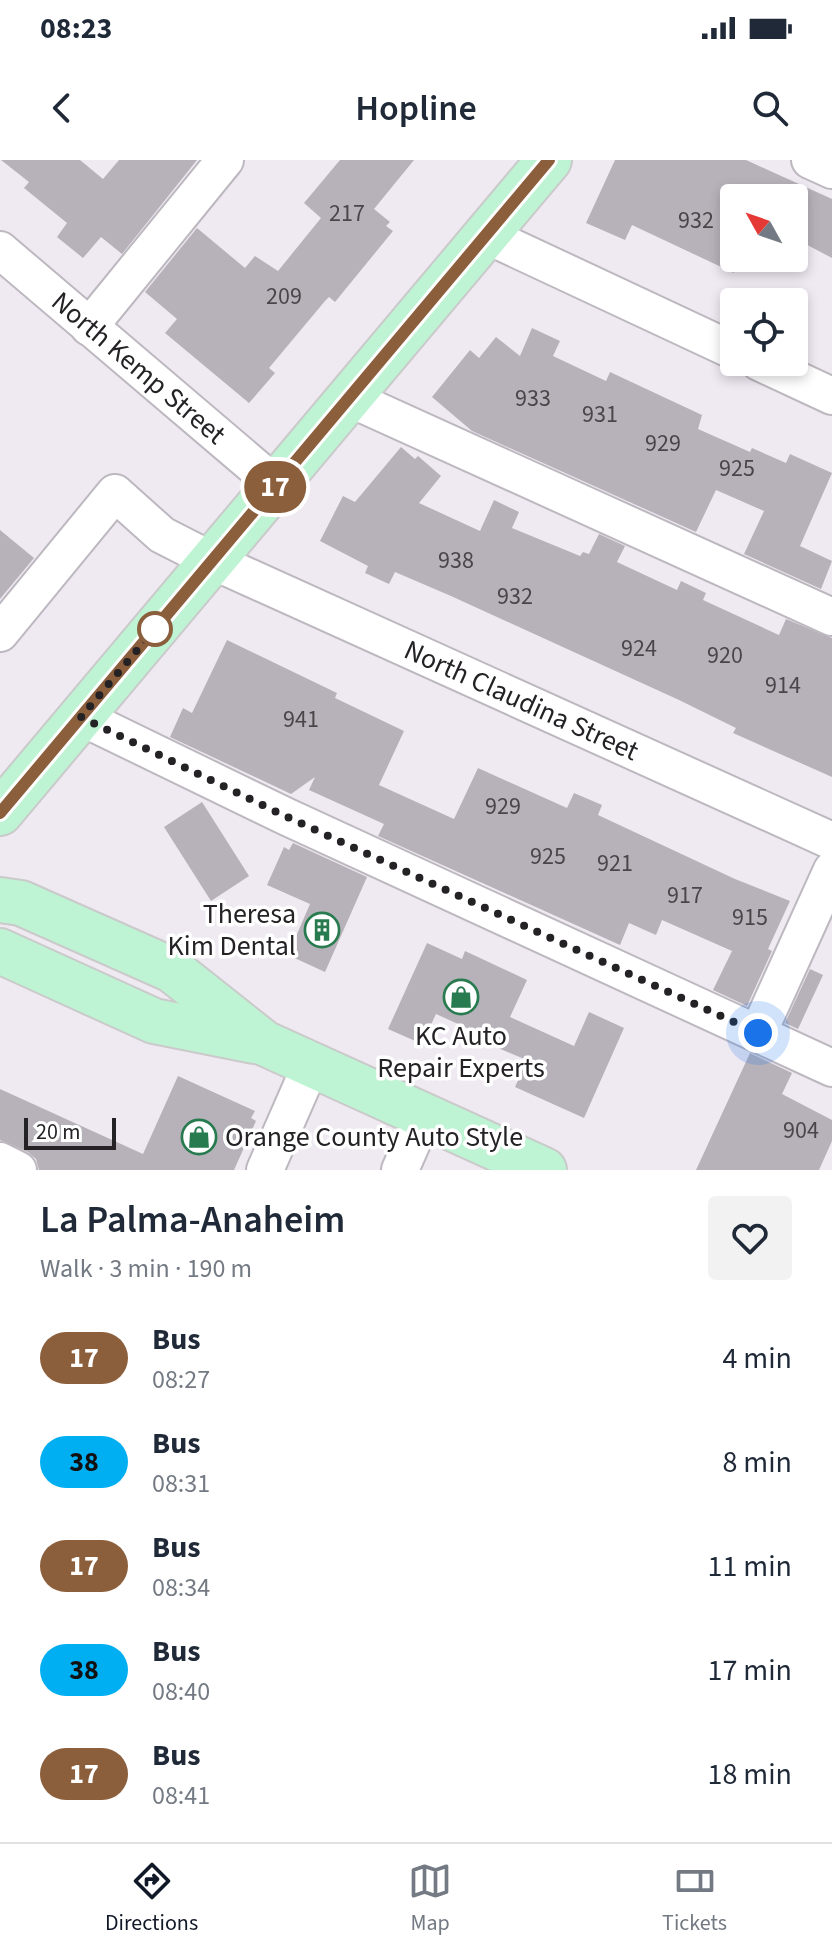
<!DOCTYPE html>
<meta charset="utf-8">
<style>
:root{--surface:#fff;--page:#f2f2f3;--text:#1f2937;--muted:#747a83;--line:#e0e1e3;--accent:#111827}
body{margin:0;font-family:"Source Sans 3",sans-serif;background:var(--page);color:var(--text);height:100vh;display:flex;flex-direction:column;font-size:30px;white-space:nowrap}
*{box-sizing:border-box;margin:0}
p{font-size:26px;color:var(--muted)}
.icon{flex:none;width:44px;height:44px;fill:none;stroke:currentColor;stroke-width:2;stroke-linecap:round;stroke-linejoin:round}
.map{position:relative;height:1010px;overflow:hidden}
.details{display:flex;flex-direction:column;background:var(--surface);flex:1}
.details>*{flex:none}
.badge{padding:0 16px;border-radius:26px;font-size:28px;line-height:52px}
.needle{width:52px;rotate:310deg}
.buttons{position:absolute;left:720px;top:24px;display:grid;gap:16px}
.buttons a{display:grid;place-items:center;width:88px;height:88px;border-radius:8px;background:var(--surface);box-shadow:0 4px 12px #0003;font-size:40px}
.scale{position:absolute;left:24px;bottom:20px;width:92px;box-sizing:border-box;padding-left:8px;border:4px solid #242225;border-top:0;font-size:22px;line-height:28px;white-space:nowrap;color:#242225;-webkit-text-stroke:6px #fff;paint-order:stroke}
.you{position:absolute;width:40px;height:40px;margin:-20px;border:6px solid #fff;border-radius:50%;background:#1a73e8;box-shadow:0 0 0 12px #1a73e833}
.map>.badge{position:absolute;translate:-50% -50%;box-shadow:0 0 0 4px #fff}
.round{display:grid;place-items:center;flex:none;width:84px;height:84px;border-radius:8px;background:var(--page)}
.summary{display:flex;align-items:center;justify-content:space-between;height:136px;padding:0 40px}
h1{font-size:38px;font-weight:600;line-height:60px}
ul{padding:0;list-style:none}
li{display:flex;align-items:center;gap:24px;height:104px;padding:0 40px}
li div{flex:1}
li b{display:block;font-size:30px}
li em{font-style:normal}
li .badge{min-width:88px;font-weight:700;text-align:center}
.status{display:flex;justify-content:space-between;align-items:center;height:56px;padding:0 40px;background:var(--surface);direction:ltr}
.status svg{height:22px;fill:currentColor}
header{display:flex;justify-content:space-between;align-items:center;height:104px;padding:0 40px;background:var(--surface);font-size:36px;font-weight:600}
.tab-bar{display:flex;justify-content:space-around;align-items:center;height:112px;border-top:2px solid var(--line);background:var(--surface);font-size:22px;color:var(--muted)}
.tab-bar a{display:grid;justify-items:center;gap:4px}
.tab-bar .active{color:var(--accent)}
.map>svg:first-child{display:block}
.building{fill:#b7b2ba}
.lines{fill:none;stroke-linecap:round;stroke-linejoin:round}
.minor-casing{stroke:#bdb8c0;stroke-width:40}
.major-casing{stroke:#cacacb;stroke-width:48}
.minor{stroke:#fff;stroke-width:36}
.major{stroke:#bef4d3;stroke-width:44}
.line-casing{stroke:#fff;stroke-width:18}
.line{stroke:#8b5e3c;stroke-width:12}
.walk{stroke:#242225;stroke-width:8;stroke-dasharray:0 14.4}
.stop-dot{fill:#fff;stroke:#8b5e3c;stroke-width:4}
.labels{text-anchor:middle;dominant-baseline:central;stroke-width:7;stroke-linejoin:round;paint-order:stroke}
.number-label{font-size:24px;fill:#49464a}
.street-label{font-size:28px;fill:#242225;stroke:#fff}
.poi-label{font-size:28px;fill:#242225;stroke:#fff;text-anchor:end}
</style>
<div class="status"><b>08:23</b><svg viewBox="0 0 49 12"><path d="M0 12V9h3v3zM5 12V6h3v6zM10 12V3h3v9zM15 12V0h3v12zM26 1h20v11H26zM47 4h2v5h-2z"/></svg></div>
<header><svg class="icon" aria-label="back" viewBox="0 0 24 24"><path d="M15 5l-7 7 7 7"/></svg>Hopline<svg class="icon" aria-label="search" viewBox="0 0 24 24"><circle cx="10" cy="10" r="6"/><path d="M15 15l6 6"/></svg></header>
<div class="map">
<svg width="832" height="1010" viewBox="0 0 832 1010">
<rect width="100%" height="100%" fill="#efe9f2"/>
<g class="building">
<path d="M1 0H80L103 19 119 0H197L122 94 101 77 83 98 57 77 67 63 24 28 29 22Z"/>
<path d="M340 0H414L374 49 390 62 386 66 393 71 335 142 329 137 325 141 269 208 275 213 249 243 165 173 177 159 145 132 197 68 245 108 255 96 278 111 321 58 304 43Z"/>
<path d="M615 0H746L832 39V98L794 78V38H734V113L632 65 625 80 586 63Z"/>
<path d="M532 168 560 181 553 196 606 221 610 212 702 255 698 269 750 292 752 288 786 303 790 294 832 313 800 386 832 401 821 429 744 394 764 351 716 330 696 372 472 271 432 237 470 190 479 198 496 177 520 196Z"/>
<path d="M401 287 415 299 418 296 441 316 419 343 480 371 494 340 519 352 512 368 580 396 583 392 589 394 599 374 625 386 617 402 677 430 681 421 706 433 703 440 779 475 786 459 832 478V617L733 573 736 568 679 540 451 436 395 412 389 424 365 413 368 406 320 381 343 336 355 342Z"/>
<path d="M0 370 34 398 0 439Z"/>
<path d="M227 480 337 533 335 538 404 571 379 625 454 659 478 608 567 648 574 633 602 645 598 655 735 719 790 741 768 789 772 791 747 846 713 830 732 791 662 760 656 775 629 763 620 785 378 676 384 664 309 630 315 617 291 634 170 577 183 548 192 553Z"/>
<path d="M202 642 249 716 211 741 164 667Z"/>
<path d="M293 683 367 717 325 812 288 795 310 744 267 725 284 687 289 690Z"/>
<path d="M427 783 462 799 465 791 527 820 510 857 574 886 589 852 624 868 584 958 515 927 527 900 498 888 500 883 436 854 422 884 388 869Z"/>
<path d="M810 809 823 815 798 869 785 863Z"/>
<path d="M750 893 792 913 782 934 832 960V981L819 1010H696Z"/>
<path d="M178 916 255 951 251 958 256 961 234 1010H39L36 999 28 992 0 980V929L143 994Z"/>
</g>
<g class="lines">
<g class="minor-casing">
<g id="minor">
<path d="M810 0 832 10"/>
<path d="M486 75 734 191"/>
<path id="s1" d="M0 90 276 325"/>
<path d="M89 167 225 0"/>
<path d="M759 202 832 236"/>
<path d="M349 238 832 457"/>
<path id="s2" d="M0 473 115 333 162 375 213 401 832 681"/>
<path d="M81 557 285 656 832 908"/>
<path d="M758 873 832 710"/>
<path d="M0 1001 18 1010"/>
<path d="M265 1010 311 905"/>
<path d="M400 1010 424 955"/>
</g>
</g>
<g class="major-casing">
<g id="major">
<path d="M0 653 549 0"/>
<path d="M0 740 21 743 172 810 264 883 544 1010"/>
<path d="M0 791 154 861 254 881"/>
</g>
</g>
<use href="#minor" class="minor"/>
<use href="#major" class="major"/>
</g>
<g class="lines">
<g class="line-casing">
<path id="line" d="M0 653 549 0"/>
</g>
<use href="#line" class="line"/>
<path class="walk" d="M155 469 81 557 285 656 758 873"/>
</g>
<defs>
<g id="building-ring" transform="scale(1.8)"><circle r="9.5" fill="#fff" stroke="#277b4e" stroke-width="1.5"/><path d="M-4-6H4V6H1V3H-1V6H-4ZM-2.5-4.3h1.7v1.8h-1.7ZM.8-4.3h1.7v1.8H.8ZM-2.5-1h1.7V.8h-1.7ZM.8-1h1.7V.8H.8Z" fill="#277b4e"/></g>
<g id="shop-ring" transform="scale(1.8)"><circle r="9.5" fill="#fff" stroke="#277b4e" stroke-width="1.5"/><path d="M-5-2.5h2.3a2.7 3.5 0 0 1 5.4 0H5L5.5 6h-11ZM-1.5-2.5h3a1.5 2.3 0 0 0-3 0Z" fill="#277b4e"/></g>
</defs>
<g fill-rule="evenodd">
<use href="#building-ring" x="322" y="770"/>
<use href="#shop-ring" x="461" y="837"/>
<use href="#shop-ring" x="199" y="977"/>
</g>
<circle class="stop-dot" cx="155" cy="469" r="16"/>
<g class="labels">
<g class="number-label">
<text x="347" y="53">217</text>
<text x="696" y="60">932</text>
<text x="284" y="136">209</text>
<text x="533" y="238">933</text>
<text x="600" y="254">931</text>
<text x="663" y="283">929</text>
<text x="737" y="308">925</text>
<text x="456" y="400">938</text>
<text x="515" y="436">932</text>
<text x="639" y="488">924</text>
<text x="725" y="495">920</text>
<text x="783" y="525">914</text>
<text x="301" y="559">941</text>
<text x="503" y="646">929</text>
<text x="548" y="696">925</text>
<text x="615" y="703">921</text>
<text x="685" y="735">917</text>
<text x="750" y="757">915</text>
<text x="801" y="970">904</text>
</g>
<g class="street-label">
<text stroke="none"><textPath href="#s1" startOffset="182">North Kemp Street</textPath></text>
<text stroke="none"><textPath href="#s2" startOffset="640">North Claudina Street</textPath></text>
</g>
<g class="poi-label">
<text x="296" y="754">Theresa<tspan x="296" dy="32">Kim Dental</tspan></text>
<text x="461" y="876" text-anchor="middle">KC Auto<tspan x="461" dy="32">Repair Experts</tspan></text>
<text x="225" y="977" text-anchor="start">Orange County Auto Style</text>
</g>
</g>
</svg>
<div class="buttons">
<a><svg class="needle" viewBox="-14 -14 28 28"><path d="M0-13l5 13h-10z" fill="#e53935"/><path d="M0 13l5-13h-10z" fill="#747a83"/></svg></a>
<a><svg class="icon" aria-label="locate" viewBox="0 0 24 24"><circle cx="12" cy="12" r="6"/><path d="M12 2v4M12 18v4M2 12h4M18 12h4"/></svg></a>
</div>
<div class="scale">20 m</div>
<div class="you" style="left:758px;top:873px"></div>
<b class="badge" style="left:275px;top:327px;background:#8b5e3c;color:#fff">17</b>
</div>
<section class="details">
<div class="summary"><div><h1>La Palma-Anaheim</h1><p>Walk · 3 min · 190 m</p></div><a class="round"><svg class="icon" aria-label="heart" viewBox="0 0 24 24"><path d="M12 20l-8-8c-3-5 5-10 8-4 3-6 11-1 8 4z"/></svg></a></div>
<ul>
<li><span class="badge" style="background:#8b5e3c;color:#fff">17</span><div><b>Bus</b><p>08:27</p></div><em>4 min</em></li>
<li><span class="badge" style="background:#00aff2;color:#111">38</span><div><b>Bus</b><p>08:31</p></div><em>8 min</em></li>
<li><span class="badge" style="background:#8b5e3c;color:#fff">17</span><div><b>Bus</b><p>08:34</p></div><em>11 min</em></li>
<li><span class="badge" style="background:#00aff2;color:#111">38</span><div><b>Bus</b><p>08:40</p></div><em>17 min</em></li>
<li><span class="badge" style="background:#8b5e3c;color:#fff">17</span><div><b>Bus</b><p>08:41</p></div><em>18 min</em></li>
</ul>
</section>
<nav class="tab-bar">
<a class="active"><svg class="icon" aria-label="directions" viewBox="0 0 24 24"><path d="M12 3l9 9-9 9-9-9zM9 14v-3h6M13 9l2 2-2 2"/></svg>Directions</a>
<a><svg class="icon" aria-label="map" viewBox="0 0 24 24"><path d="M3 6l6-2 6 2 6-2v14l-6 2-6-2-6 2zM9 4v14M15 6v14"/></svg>Map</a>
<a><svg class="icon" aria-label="tickets" viewBox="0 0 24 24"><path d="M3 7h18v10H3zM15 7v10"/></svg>Tickets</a>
</nav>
